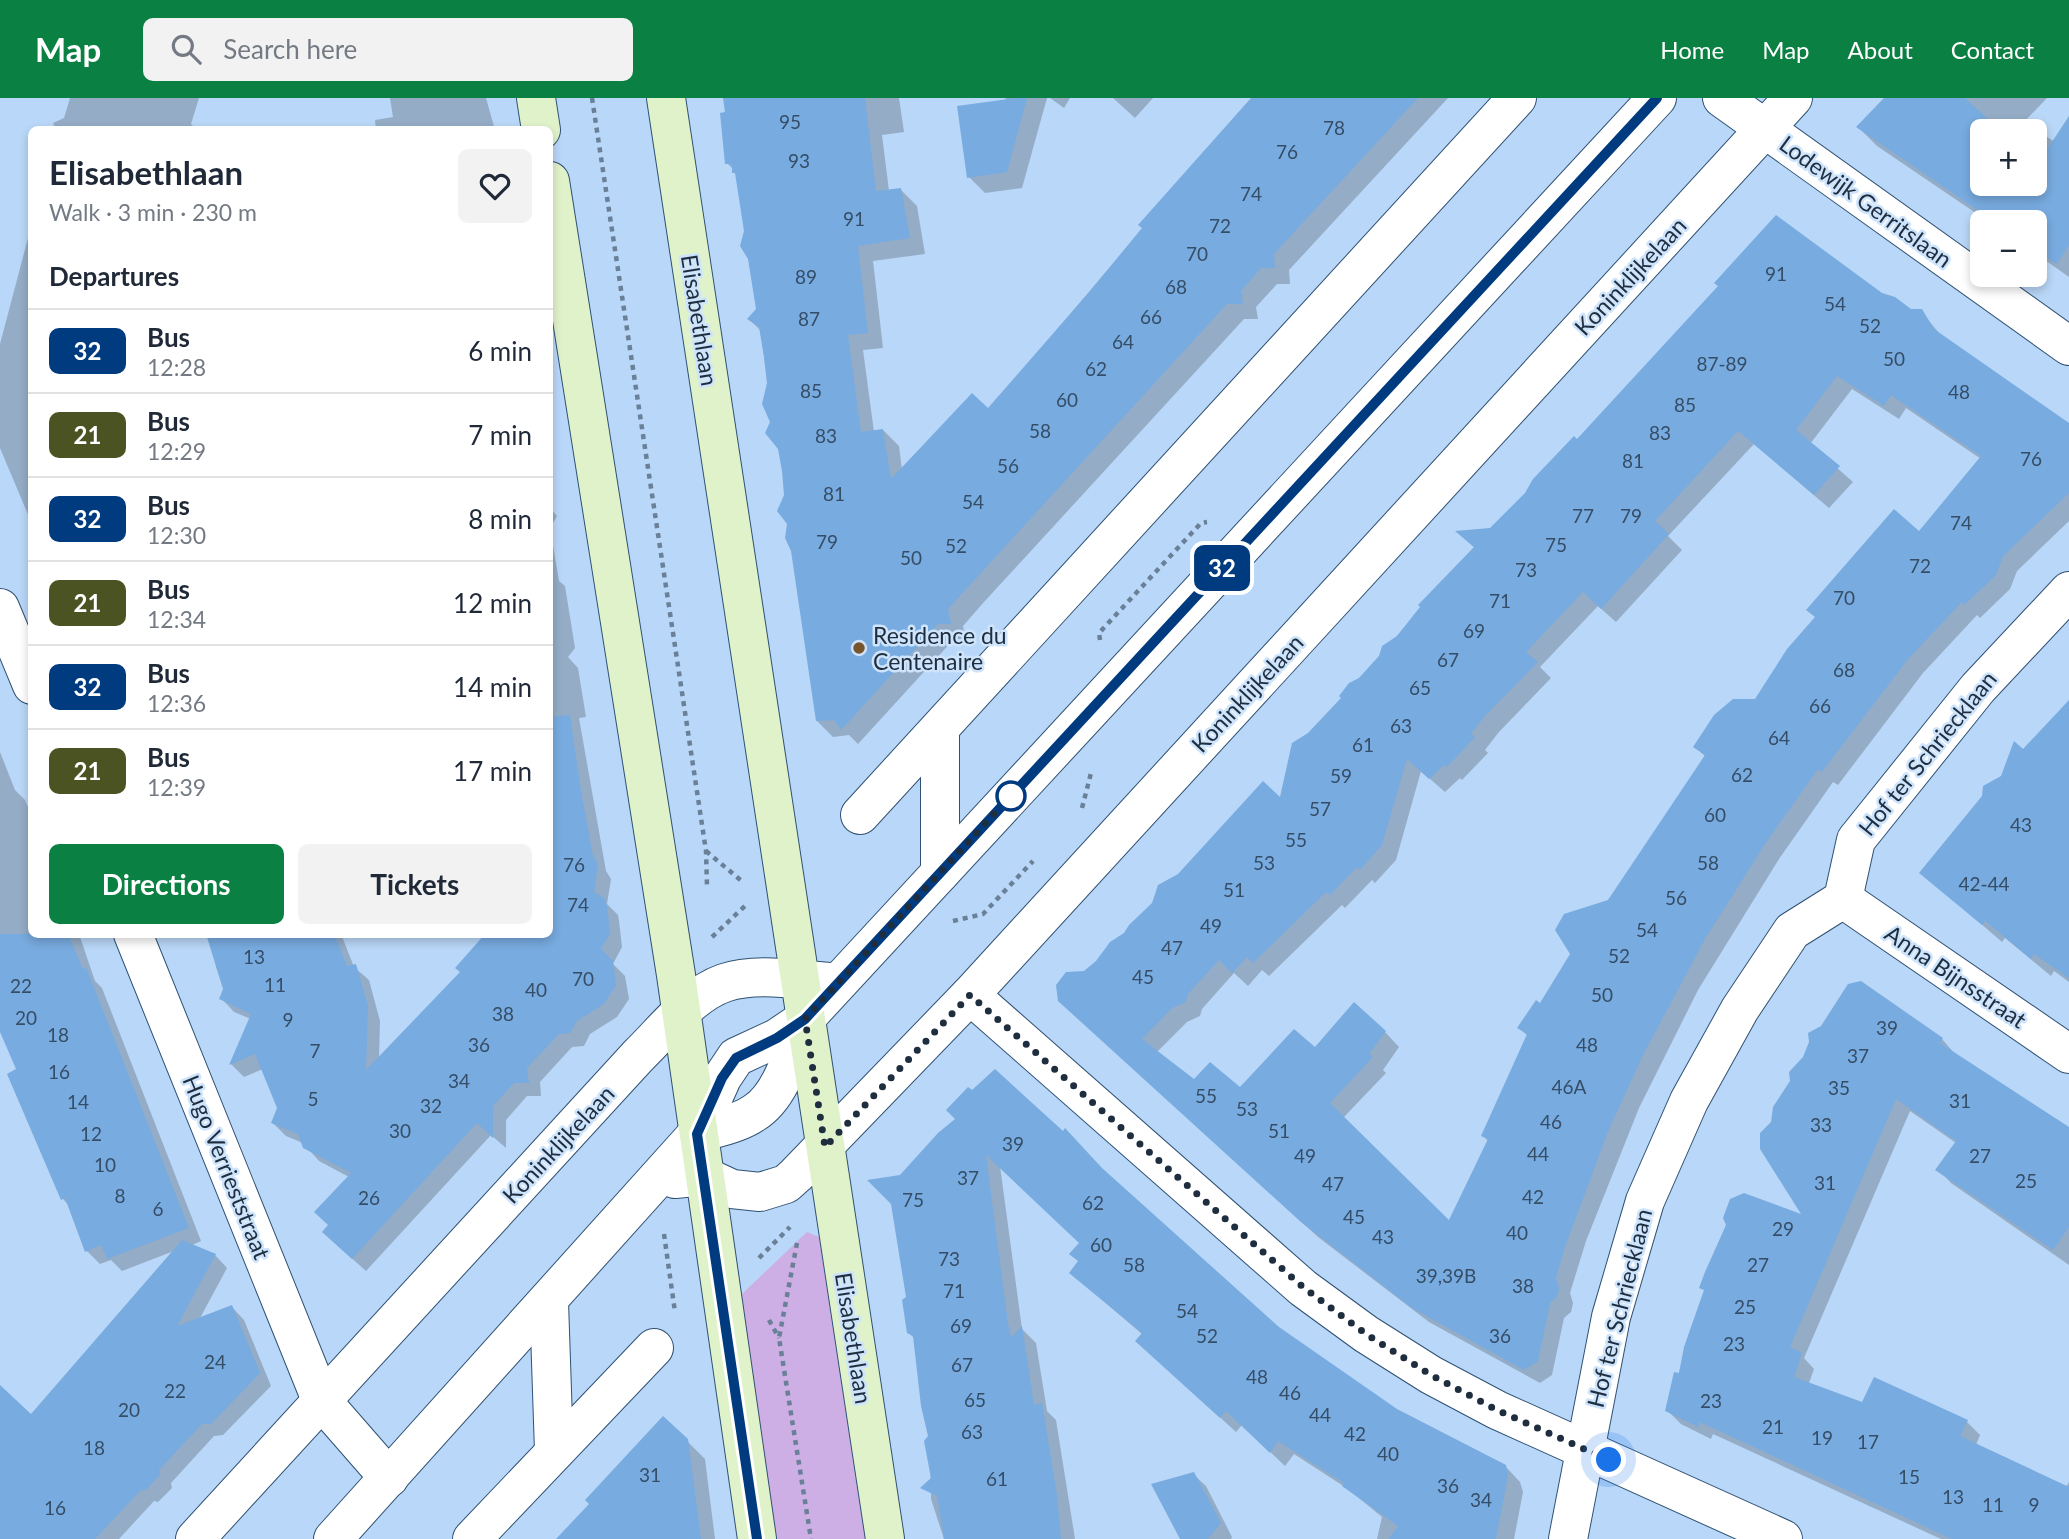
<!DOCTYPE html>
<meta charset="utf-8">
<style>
:root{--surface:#fff;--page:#f2f2f3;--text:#1f2937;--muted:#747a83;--line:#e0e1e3;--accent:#0b8043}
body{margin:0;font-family:Lato,sans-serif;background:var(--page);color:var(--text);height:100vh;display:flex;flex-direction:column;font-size:26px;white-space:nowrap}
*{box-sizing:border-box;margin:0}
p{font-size:23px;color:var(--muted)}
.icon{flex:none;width:38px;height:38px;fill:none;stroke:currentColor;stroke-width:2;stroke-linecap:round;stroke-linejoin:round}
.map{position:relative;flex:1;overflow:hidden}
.details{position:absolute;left:28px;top:28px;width:525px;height:812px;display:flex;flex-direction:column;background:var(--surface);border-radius:10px;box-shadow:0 4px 10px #0003}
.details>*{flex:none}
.badge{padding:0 14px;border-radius:10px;font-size:24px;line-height:46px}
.controls{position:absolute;left:1970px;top:21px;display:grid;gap:14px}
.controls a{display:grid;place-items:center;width:77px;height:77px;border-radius:10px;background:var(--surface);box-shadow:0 4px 10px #0003;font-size:35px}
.you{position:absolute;width:35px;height:35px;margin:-18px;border:5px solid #fff;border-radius:50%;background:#1a73e8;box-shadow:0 0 0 10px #1a73e833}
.map>.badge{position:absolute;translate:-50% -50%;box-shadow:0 0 0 4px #fff}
h2{padding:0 21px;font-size:26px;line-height:63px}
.round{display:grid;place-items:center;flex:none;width:74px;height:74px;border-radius:10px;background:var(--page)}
.headline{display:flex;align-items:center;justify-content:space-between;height:119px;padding:0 21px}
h1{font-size:33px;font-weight:700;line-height:52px}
.button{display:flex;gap:14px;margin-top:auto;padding:14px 21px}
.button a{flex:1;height:80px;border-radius:10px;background:var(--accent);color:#fff;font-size:28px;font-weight:700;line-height:80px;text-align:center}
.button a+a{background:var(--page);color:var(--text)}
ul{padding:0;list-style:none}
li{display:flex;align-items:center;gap:21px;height:84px;padding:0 21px;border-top:2px solid var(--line)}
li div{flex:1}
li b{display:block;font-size:26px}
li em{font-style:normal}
li .badge{min-width:77px;font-weight:700;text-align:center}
header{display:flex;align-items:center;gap:42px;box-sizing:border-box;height:98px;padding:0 35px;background:var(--accent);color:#fff}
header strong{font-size:33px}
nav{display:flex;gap:38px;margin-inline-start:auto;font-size:24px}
.search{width:490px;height:63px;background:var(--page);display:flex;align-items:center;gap:18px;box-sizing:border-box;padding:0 24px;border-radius:10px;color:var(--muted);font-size:26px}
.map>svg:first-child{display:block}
.green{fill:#cdaee5}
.shadow{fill:#0003;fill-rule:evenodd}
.building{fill:#78abe0;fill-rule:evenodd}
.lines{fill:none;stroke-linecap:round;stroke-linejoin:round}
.street-casing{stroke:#2f5173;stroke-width:40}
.secondary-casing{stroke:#2f5173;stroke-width:40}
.path{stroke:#6a8098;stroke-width:4.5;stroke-dasharray:5 5;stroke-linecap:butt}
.street{stroke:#fff;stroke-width:38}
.secondary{stroke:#e0f2ca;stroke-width:38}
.line-casing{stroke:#fff;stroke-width:16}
.line{stroke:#003b80;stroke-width:10}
.walk{stroke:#1f2e3e;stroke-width:7;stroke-dasharray:0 12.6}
.poi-dot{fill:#77562d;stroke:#cde4fc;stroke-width:2.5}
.stop-dot{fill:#fff;stroke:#003b80;stroke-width:3.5}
.labels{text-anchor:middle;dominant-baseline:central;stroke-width:5;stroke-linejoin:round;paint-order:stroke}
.number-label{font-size:19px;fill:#354d66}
.street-label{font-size:23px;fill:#1f2e3e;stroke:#cde4fc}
.poi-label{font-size:23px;fill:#1f2e3e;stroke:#cde4fc;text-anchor:start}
</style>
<header>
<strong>Map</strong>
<div class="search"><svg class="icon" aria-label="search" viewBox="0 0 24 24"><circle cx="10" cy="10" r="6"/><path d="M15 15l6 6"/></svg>Search here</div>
<nav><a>Home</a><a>Map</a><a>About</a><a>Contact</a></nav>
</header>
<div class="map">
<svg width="2069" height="1441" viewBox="0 0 2069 1441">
<rect width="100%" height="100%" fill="#b9d7f8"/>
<path class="green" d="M807 1134 819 1139 865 1441H777L739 1206 741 1197Z"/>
<g class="shadow">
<path d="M70 0H199L191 26 197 32H56L53 25 64 20Z"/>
<path d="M390 0H486L495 32H376L375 22 393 19Z"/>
<path d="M725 0H899L904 34 882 37 889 93 901 92 917 108 925 156 873 163 883 250 863 252 874 334 883 332 899 348 902 372 989 312 1253 0H1448L1289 172 1290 186H1277L1256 209 1258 221H1244L984 504 963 528 965 541H954L858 646 849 637 833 639 817 623 784 372 772 324 761 233 749 221 758 212 736 74 727 65Z"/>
<path d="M1006 0H1047L1022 90 985 95 969 79Z"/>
<path d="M1050 0H1070L1064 10Z"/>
<path d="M1113 0H1153L1135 20Z"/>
<path d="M1887 0H2047L2024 24 2069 53V179L2035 155V124H1989L1877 48 1858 29ZM1983 33H2035V86H1983Z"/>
<path d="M32 125V426L0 350V246Z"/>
<path d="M1881 197 1910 213H1921L1943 240 2069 327V423L2017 473 2010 491 1980 520 1977 517 1923 575 1838 687 1833 684 1779 761 1698 892 1639 1010 1586 1143 1570 1195 1573 1205 1571 1214 1564 1220 1552 1277 1540 1285 1429 1224 1318 1139 1075 917 1060 902 1057 892 1060 882 1067 876 1085 874 1126 837 1179 778 1281 703 1310 636 1475 450 1458 435 1491 432 1577 343ZM1852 291 1899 321 1906 310 1981 361 1919 435 1756 603 1695 649 1706 659 1541 907 1519 930 1528 938 1483 1038 1489 1044 1449 1125 1343 1020 1386 975 1383 972 1399 949 1385 934 1315 951 1240 991 1194 984 1157 954 1187 924 1200 918 1202 911 1234 875 1248 888 1262 872 1269 878 1342 807 1345 810 1372 782 1375 785 1396 762 1421 673 1445 694 1460 680 1462 682 1488 655 1485 652 1499 634 1551 580 1540 569 1598 508 1616 524 1682 452 1668 438 1754 346 1829 410 1853 384 1810 346Z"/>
<path d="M550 410 557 418 550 430 559 483 565 488 575 550 568 559 578 570 586 619 579 620 606 773 611 781 607 806 618 817 619 823 622 849 613 866 625 878 629 901 617 919 590 936 584 948 572 949 540 984 541 998H527L506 1022V1050L491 1037 366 1173 338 1148 330 1128 349 1079 319 1063 303 1045 286 1038 273 1025 279 1011 263 971 244 979 231 966 251 921 234 914 221 900 225 891 216 869 219 864 206 836H341L354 869 369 882 380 923 379 960 550 836Z"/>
<path d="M2069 605V884L2054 873 2051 878 2005 840 2002 844 1921 774 2023 653Z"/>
<path d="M0 654 15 692 25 702 32 718V836H79L95 883 102 890 201 1143 190 1148 215 1157 227 1170 199 1222 232 1209 244 1222 271 1288 223 1337 214 1338 171 1385 172 1390 158 1404 154 1403 119 1441H0V1289L31 1318 174 1153 122 1173 111 1162 100 1166 87 1153 70 1109 63 1101 18 972 0 930Z"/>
<path d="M1942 941 1955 956 2069 1036V1167L1951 1085 1938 1071 1956 1045 1910 1013 1804 1260 1814 1271 1809 1285 1863 1306 1967 1324 1980 1337 1976 1347 2066 1389 2069 1384V1441H1941L1713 1336 1711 1341 1681 1326 1667 1312 1705 1193 1702 1190 1806 1120 1762 1050Z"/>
<path d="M939 1036 1108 1078 1278 1230 1396 1312 1505 1368 1520 1384 1523 1394 1514 1441H1377L1382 1419 1348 1391 1294 1356 1285 1368 1242 1327 1236 1334 1153 1258 1143 1237 1071 1175 1080 1164 1081 1145 1000 1068 1022 1231 1036 1245 1047 1313 1056 1322 1075 1441H944L931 1401 930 1338 915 1241 909 1235 901 1079Z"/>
<path d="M687 1343 705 1361 715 1441H569Z"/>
<path d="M1193 1376 1206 1388 1232 1439 1231 1441H1182Z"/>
</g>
<g class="building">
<path d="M723 0H865L876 93 901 90 910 140 858 148 868 235 848 237 861 334 883 331 891 381 972 295 988 310 1091 192 1142 130 1138 127 1251 0H1418L1274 156 1275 170H1261L1241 193 1243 206H1227L968 489 948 511 951 526H938L841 632 834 622 816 623 791 453 785 440 787 426 777 413 784 397 782 373 778 351 765 335 770 324 762 306 767 285 764 259 759 229 747 221 756 211 748 161 740 148 744 133 735 75H732V66H725L720 15 725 14Z"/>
<path d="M1016 0H1027L1007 74 967 80 957 8Z"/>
<path d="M1884 0H1965L2001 33H1983V86H2035V46L2046 53 2069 18V147L2057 166 2035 152V124H2001L1985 121 1979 113 1856 29Z"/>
<path d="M1776 117 1882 195 1895 199 1911 211H1922L1934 231 2069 325V395L2003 458 1996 477 1964 507 1962 504 1908 561 1822 674 1818 671 1765 746 1705 841 1644 955 1609 1031 1565 1149 1556 1180 1559 1190 1557 1199 1550 1205 1538 1263 1524 1272 1412 1210 1301 1124 1058 903 1056 887 1066 874 1084 873 1096 863 1110 844 1124 835 1129 827 1152 805 1158 787 1178 776 1263 683 1280 699 1292 645 1308 635 1341 600 1339 598 1349 585 1359 580 1379 558 1382 548 1397 538 1420 509 1418 507 1474 449 1455 433 1490 430 1525 395 1533 381 1574 338 1577 341 1718 188 1714 185ZM1837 278 1884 308 1891 297 1981 358 1919 433 1894 411 1806 512 1815 519 1787 551 1755 601H1733L1714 617 1693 649 1705 657 1608 802 1564 816 1555 832 1570 856 1540 905 1536 902 1517 930 1527 936 1481 1038 1488 1041 1449 1122 1330 1005 1373 959 1369 956 1386 933 1354 904 1315 949 1294 931 1240 989 1210 964 1194 981 1142 941 1172 910 1186 904 1188 896 1219 862 1232 875 1247 859 1253 865 1326 794 1330 797 1357 769 1360 772 1382 747 1407 661 1429 681 1444 667 1447 669 1475 639 1471 636 1484 619 1538 564 1526 554 1583 494 1601 511 1669 436 1655 423 1738 333 1814 397 1840 368 1796 332Z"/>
<path d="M2069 602V880L2034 856 2031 861 1985 823 1982 827 1919 775 1982 698 1983 688 2001 678 2014 643 2023 651Z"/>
<path d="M570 617 581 693 593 758 598 766 594 794 605 801 607 808 610 835 601 851 613 863 616 887 604 906 577 923 570 935 559 936 527 970 529 985H514L493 1008V1040L477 1025 352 1161 322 1134 328 1127 314 1114 351 1075 303 1050 298 1036 271 1025 277 1010 255 956 229 967 251 916 219 901 223 891 206 836H334L347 868 356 866 368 908 366 972 460 874 455 870 485 836H550V619Z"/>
<path d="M0 836H68L83 871 86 869 189 1130 107 1161 101 1147 85 1154 65 1100 61 1102 7 976 16 971 0 934Z"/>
<path d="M1861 883 1943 940 1940 945 2069 1029V1129L2053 1152 1935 1072 1956 1043 1896 1001 1790 1249 1802 1255 1794 1279 1862 1304 1874 1279 1968 1322 1960 1338 2069 1389V1441H1952L1700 1324 1698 1329 1665 1313 1674 1274 1679 1275 1684 1249 1704 1192 1699 1190 1705 1174 1726 1127 1723 1120 1730 1101 1744 1095 1801 1116 1760 1051V1035L1771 1024 1773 1009 1790 983 1789 974 1803 959 1809 944 1808 935 1821 928 1848 886Z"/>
<path d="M995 971 1063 1033 1065 1030 1102 1070 1279 1229 1397 1311 1506 1367 1508 1378 1496 1441H1389L1398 1428 1342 1388 1344 1385 1278 1343 1270 1355 1226 1313 1220 1320 1135 1243 1142 1235 1069 1175 1078 1163 1069 1156 1079 1145 986 1057 1008 1226 1011 1240 1022 1228 1034 1307 1042 1305 1057 1397 1061 1441H944L937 1398 920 1390 931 1380 924 1343 928 1338 921 1308 913 1238 907 1235 902 1202 906 1199 891 1106 867 1082 900 1077 938 1035 955 1021 946 1012 968 989 972 992Z"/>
<path d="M182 1142 216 1156 177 1228 232 1207 260 1275 211 1326H202L159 1372 160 1377 146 1392H141L95 1441H0V1287L31 1316Z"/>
<path d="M663 1318 688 1341 701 1441H556L589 1406 585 1402Z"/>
<path d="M1194 1374 1221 1425 1208 1441H1180L1151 1386Z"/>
</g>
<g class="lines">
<g class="street-casing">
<g id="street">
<path d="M1722 0 2069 248"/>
<path d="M0 510 32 587"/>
<path d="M940 631V775"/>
<path d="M860 717 1517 0"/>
<path d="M1843 801 2069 956"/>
<path d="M133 836 321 1302 389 1380"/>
<path d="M970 897 1303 1190 1366 1236 1431 1277 1497 1312 1783 1441"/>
<path d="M697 1036C715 1030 738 1026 754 1015 783 997 793 951 805 921"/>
<path d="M675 1081 704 1078 732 1091 760 1094 786 1086 796 1077 970 897 1793 0"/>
<path d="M549 1204 554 1353"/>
<path d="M195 1441 638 958C663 934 690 897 724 885 757 874 797 882 831 884"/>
<path d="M333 1441 697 1036 722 980 736 959 777 940 805 921 1657 0"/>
<path d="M472 1441 654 1250"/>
<path d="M1568 1441 1611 1219 1645 1103 1689 1003 1740 911 1792 833 1843 801 1856 742 1978 590 2069 493"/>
</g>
</g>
<g class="secondary-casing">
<g id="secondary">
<path d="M536 0 541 32"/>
<path d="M666 0 885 1441"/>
<path d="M550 83 676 877 757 1441"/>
</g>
</g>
<g class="path">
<path d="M592 0 706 753 707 788"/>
<path d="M1100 542 1099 535 1201 425 1207 424"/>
<path d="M1082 710 1091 675"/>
<path d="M706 753 744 785"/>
<path d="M953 823 983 816 1033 763"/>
<path d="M712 839 746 807"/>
<path d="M664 1136 675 1214"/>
<path d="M797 1145 779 1240 811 1441"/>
<path d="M759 1160 790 1129"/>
<path d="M769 1222 779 1240"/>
</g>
<use href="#street" class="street"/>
<use href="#secondary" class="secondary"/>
</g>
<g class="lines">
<g class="line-casing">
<path id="line" d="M757 1441 697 1036 722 980 736 960 777 940 805 921 1657 0"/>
</g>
<use href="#line" class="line"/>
<path class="walk" d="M1011 698 1015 693 805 921 825 1049 970 897 1303 1189 1366 1236 1431 1277 1497 1312 1609 1362"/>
</g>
<circle class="poi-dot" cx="859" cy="550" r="7"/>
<circle class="stop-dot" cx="1011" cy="698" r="14"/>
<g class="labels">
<g class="number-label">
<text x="790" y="23">95</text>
<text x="1334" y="29">78</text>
<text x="1287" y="53">76</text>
<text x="799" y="62">93</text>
<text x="1251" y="95">74</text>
<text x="854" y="120">91</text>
<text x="1220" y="127">72</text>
<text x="1197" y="155">70</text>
<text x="1776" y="175">91</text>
<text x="806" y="178">89</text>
<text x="1176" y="188">68</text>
<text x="1835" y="205">54</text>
<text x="1151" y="218">66</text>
<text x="809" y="220">87</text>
<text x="1870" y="227">52</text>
<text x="1123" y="243">64</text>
<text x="1894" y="260">50</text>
<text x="1722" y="265">87-89</text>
<text x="1096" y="270">62</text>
<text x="811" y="292">85</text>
<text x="1959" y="293">48</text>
<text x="1067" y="301">60</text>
<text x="1685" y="306">85</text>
<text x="1040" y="332">58</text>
<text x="1660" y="334">83</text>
<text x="826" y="337">83</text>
<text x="2031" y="360">76</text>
<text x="1633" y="362">81</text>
<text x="1008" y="367">56</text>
<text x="834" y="395">81</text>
<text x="973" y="403">54</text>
<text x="1583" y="417">77</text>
<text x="1631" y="417">79</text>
<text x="1961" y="424">74</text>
<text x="827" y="443">79</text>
<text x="1556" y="446">75</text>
<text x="956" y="447">52</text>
<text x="911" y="459">50</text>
<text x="1920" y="467">72</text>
<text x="1526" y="471">73</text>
<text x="1844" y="499">70</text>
<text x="1500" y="502">71</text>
<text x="1474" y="532">69</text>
<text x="1448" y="561">67</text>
<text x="1844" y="571">68</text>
<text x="1420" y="589">65</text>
<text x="1820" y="607">66</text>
<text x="1401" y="627">63</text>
<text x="1779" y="639">64</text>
<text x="1363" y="646">61</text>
<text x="1742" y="676">62</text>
<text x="1341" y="677">59</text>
<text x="1320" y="710">57</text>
<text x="1715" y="716">60</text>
<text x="2021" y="726">43</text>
<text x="1296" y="741">55</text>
<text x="1264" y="764">53</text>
<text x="1708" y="764">58</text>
<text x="574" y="766">76</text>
<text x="1984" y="785">42-44</text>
<text x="1234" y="791">51</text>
<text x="1676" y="799">56</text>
<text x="578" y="806">74</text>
<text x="1211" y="827">49</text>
<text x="1647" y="831">54</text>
<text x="1172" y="849">47</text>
<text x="1619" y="857">52</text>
<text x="254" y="858">13</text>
<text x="1143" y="878">45</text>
<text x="583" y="880">70</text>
<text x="275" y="886">11</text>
<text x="21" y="887">22</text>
<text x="536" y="891">40</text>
<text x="1602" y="896">50</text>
<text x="503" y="915">38</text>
<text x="26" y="919">20</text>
<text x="288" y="921">9</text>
<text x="1887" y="929">39</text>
<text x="58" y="936">18</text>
<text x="479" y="946">36</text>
<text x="1587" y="946">48</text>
<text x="315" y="952">7</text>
<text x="1858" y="957">37</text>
<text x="59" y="973">16</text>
<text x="459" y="982">34</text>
<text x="1569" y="988">46A</text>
<text x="1839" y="989">35</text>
<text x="1206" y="997">55</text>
<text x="313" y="1000">5</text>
<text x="1960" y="1002">31</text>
<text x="78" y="1003">14</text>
<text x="431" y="1007">32</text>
<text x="1247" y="1010">53</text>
<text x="1551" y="1023">46</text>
<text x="1821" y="1026">33</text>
<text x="400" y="1032">30</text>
<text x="1279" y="1032">51</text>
<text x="91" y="1035">12</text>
<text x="1013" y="1045">39</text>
<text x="1538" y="1055">44</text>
<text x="1305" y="1057">49</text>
<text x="1980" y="1057">27</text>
<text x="105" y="1066">10</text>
<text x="968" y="1079">37</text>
<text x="2026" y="1082">25</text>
<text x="1825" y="1084">31</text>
<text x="1333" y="1085">47</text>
<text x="120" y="1097">8</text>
<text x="1533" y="1098">42</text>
<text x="369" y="1099">26</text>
<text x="913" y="1101">75</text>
<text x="1093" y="1104">62</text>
<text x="158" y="1110">6</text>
<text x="1354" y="1118">45</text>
<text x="1783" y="1130">29</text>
<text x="1517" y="1134">40</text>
<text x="1383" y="1138">43</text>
<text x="1101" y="1146">60</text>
<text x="949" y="1160">73</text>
<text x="1134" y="1166">58</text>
<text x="1758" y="1166">27</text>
<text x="1446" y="1177">39,39B</text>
<text x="1523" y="1187">38</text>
<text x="954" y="1192">71</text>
<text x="1745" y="1208">25</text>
<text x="1187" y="1212">54</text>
<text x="961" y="1227">69</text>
<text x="1207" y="1237">52</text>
<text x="1500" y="1237">36</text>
<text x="1734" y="1245">23</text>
<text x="215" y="1263">24</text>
<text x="962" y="1266">67</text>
<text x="1257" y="1278">48</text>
<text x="175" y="1292">22</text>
<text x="1290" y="1294">46</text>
<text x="975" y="1301">65</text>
<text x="1711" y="1302">23</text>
<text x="129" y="1311">20</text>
<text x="1320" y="1316">44</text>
<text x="1773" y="1328">21</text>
<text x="972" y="1333">63</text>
<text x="1355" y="1335">42</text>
<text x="1822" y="1339">19</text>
<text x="1868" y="1343">17</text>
<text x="94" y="1349">18</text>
<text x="1388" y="1355">40</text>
<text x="650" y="1376">31</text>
<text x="1909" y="1378">15</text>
<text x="997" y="1380">61</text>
<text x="1448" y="1387">36</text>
<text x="1953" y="1398">13</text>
<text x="1481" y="1401">34</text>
<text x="1993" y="1406">11</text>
<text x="2034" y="1406">9</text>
<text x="55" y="1409">16</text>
</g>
<g class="street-label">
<text transform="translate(1866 103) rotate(36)">Lodewijk Gerritslaan</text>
<text transform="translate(1630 178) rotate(-47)">Koninklijkelaan</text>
<text transform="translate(700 222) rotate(81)">Elisabethlaan</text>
<text transform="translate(1247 595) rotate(-47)">Koninklijkelaan</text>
<text transform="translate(1927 655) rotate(-51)">Hof ter Schriecklaan</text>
<text transform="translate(1956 878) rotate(34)">Anna Bijnsstraat</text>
<text transform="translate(558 1046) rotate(-47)">Koninklijkelaan</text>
<text transform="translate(227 1069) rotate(68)">Hugo Verrieststraat</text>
<text transform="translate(1619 1210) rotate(-76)">Hof ter Schriecklaan</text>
<text transform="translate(854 1240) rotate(81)">Elisabethlaan</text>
</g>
<g class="poi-label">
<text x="873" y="537">Residence du<tspan x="873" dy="26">Centenaire</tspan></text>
</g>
</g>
</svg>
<div class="controls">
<a>+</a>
<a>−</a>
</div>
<div class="you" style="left:1609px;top:1362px"></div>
<b class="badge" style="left:1222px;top:470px;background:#003b80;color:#fff">32</b>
<section class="details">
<div class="headline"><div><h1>Elisabethlaan</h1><p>Walk · 3 min · 230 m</p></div><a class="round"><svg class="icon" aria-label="heart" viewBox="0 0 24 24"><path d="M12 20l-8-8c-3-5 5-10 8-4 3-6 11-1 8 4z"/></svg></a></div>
<h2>Departures</h2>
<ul>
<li><span class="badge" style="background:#003b80;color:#fff">32</span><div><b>Bus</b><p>12:28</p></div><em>6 min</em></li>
<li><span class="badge" style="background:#4a5321;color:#fff">21</span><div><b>Bus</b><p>12:29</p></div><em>7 min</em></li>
<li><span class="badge" style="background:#003b80;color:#fff">32</span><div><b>Bus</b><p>12:30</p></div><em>8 min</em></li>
<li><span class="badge" style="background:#4a5321;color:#fff">21</span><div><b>Bus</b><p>12:34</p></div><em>12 min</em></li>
<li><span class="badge" style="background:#003b80;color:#fff">32</span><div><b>Bus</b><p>12:36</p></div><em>14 min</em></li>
<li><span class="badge" style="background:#4a5321;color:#fff">21</span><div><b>Bus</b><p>12:39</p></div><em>17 min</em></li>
</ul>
<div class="button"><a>Directions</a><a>Tickets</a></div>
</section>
</div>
